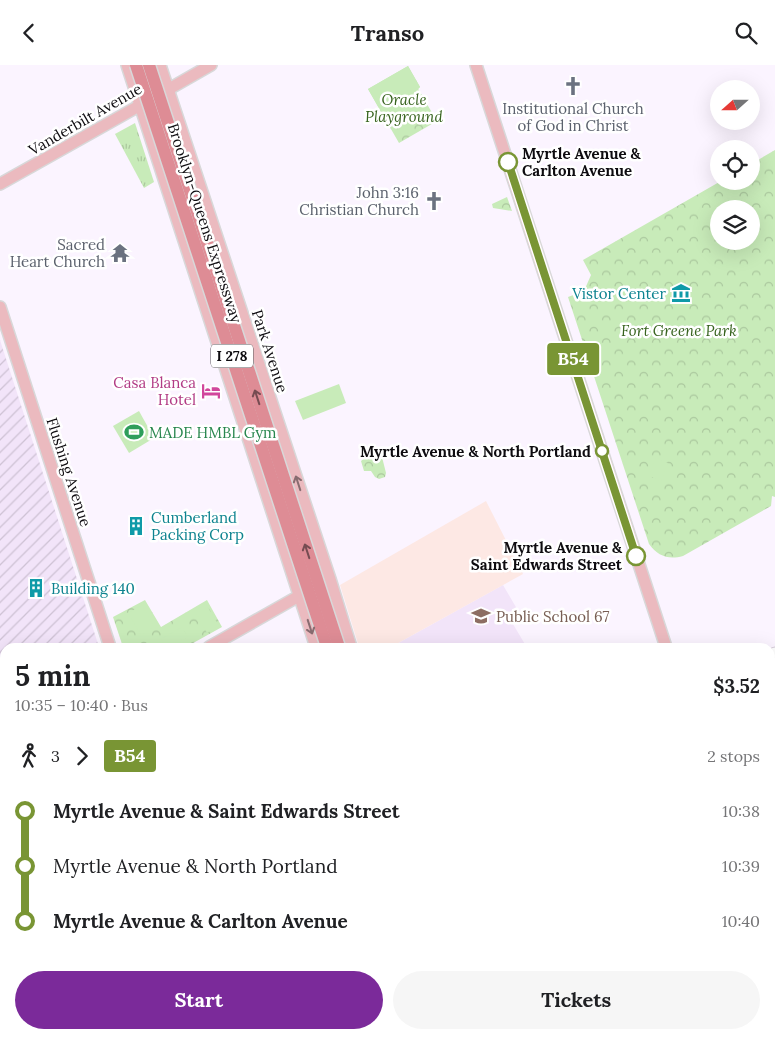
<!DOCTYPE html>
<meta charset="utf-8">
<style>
:root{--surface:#fff;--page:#f6f6f6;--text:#202124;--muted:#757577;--accent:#7b2a9a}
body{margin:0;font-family:Lora,serif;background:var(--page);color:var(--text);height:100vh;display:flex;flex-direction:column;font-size:19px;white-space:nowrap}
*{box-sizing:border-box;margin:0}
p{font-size:16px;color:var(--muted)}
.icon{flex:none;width:28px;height:28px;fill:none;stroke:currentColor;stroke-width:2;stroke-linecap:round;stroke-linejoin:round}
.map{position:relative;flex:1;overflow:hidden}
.side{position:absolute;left:0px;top:578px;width:775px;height:396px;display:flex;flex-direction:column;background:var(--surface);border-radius:15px 15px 0 0;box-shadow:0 5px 20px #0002}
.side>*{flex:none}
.badge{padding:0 10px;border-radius:4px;font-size:18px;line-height:32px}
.needle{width:32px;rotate:249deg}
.tools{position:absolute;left:710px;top:15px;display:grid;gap:10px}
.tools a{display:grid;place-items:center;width:50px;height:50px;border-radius:50%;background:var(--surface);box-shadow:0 5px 20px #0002;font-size:25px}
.map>.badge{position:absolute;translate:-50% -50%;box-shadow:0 0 0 2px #fff}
.legs{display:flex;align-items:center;gap:8px;height:55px;padding:0 15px;font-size:16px}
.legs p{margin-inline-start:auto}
.head{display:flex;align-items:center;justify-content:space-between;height:85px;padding:0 15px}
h1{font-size:28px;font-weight:700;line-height:38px}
.primary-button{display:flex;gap:10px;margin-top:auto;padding:10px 15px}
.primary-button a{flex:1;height:58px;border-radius:30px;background:var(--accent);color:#fff;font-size:20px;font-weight:700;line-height:58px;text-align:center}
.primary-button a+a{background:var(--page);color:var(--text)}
ul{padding:0 15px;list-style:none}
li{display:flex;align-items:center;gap:18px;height:55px;font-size:19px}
li i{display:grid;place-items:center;width:8px;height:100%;margin:0 6px;background:currentColor}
li i::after{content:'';width:12px;height:12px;margin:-6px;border:4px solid;border-radius:50%;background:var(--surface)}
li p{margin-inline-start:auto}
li:first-child i{background:linear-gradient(#0000 50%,currentColor 0)}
li:last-child i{background:linear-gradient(currentColor 50%,#0000 0)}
header{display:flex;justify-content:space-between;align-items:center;height:65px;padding:0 15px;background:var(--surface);font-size:22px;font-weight:700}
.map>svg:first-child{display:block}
.industrial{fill:url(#industrial-furrows)}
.built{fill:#f2e4f9}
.medical{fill:#fde8e4}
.grass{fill:url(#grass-tufts)}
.park{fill:url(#park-crowns);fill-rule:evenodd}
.garden{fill:#c8ebb9}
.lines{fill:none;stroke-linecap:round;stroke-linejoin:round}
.minor-casing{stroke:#d1c8d6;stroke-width:11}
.major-casing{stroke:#d8d8d9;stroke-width:14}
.highway-casing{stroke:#d8d8d9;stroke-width:15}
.minor{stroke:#fff;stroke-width:9}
.major{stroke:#ebbabf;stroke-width:11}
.highway{stroke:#de8c95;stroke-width:12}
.highway-bridge-casing{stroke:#d8d8d9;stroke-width:15;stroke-linecap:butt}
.highway-bridge{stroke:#de8c95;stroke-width:12}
.oneway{stroke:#764c52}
.oneway2{stroke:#886c70}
.line-1-casing{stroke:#fff;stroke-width:11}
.line-1{stroke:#799534;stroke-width:8}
.stop-1-dot{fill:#fff;stroke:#799534;stroke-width:2.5}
.labels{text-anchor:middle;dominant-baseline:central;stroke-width:5;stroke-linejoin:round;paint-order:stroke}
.shield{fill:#fff;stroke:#565558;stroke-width:1}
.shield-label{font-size:14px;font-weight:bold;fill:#0e0c10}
.park-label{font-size:15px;font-style:italic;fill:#37631e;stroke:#fff}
.worship-label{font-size:15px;fill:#5b616d;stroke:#fff;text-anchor:end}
.street-label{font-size:15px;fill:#0e0c10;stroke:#fff}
.stop-label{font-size:15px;font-weight:bold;fill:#0e0c10;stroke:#fff;text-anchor:end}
.culture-label{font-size:15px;fill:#0d838f;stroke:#fff;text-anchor:start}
.hotel-label{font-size:15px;fill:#b23c85;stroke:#fff;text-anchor:end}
.leisure-label{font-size:15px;fill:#27864d;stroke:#fff;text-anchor:start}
.education-label{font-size:15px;fill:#785e54;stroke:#fff;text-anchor:start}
</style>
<header><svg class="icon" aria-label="back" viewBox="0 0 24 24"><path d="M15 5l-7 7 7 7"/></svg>Transo<svg class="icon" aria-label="search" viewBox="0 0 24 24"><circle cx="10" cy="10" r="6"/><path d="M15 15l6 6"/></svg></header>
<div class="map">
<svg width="775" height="973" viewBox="0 0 775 973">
<defs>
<pattern id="industrial-furrows" width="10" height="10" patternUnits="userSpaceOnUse" patternTransform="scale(1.25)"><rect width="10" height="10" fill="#f2e4f9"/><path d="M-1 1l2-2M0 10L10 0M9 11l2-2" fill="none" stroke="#cec2d4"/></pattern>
<pattern id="grass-tufts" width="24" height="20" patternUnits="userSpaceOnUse" patternTransform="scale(1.25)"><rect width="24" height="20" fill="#c8ebb9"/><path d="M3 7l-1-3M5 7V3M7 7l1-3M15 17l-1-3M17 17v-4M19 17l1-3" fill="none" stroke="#abc89e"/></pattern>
<pattern id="park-crowns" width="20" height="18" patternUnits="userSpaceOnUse" patternTransform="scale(1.25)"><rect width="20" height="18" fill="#c8ebb9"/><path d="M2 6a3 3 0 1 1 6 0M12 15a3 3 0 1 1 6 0" fill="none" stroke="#abc89e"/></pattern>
</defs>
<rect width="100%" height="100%" fill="#fbf4ff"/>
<path class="industrial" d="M0 275 99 582H5V969H86L73 973H0Z"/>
<path class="built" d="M503 520 520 549 510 554 526 581 524 582H391Z"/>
<path class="medical" d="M486 436 523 509 391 582H359L340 520Z"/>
<path class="grass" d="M135 58 154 117 144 123 115 69Z"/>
<g class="park">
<path d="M408 1 420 22 418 24 437 56 399 78 368 24Z"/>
<path d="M775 85V432L772 431 771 441 683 491C668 495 658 491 649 479L568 232 584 226 591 210 583 195 721 116H751V99ZM719 144H751V176H719Z"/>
<path d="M507 132 512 146 493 143 492 139Z"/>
<path d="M379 386 381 388 386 408 385 412 379 414 375 412 371 406H364L361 396 366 392H374L376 387Z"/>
<path d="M145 535 161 562 207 535 222 562 186 582H123L113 552Z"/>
<path d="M770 945 775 957V963L769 970 761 973H701L699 969H770Z"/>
</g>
<g class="garden">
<path d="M408 1 420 22 418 24 423 32 385 54 368 24Z"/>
<path d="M339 319 346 338 303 355 295 336Z"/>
<path d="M139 346 154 373 129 388 113 361Z"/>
<path d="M656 393 668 398 661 416 649 411Z"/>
<path d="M206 539 219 561 207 568 195 546Z"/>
<path d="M142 540 154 562 141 570 128 548Z"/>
<path d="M182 562 188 572 166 582 161 574Z"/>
</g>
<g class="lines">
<g class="minor-casing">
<path id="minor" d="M770 589 775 587"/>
</g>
<g class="major-casing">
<g id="major">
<path d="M127 0 316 582"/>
<path d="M160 0 330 514 351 582"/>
<path d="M476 0 666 582"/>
<path d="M162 28 211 0"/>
<path d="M0 119 146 37"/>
<path d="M0 242 110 582"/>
<path d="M209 582 306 527"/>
<path d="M770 885 775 899"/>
<path d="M770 912 775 928"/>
<path d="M235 969 236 973"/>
<path d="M528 969 529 973"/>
<path d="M117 973 130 969"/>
</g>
</g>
<g class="highway-casing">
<g id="highway">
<path d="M492 969 495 973"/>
<path d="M506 969 508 973"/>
<path d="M520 969 522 973"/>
<path d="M377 973 379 969"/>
<path d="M388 973 390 969"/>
<path d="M408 973 414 969"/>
</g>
</g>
<use href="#minor" class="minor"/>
<use href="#major" class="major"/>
<use href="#highway" class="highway"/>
<g class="highway-bridge-casing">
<g id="highway-bridge">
<path d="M136 0 327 582"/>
<path d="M149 0 339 582"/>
</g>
</g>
<use href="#highway-bridge" class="highway-bridge"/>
</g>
<defs><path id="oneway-shaft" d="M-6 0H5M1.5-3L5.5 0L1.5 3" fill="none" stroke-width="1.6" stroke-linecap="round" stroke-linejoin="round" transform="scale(1.25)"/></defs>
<g class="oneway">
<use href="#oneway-shaft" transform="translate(257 332) rotate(-108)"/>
<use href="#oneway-shaft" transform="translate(307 486) rotate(-108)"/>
</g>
<g class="oneway2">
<use href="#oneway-shaft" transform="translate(298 418) rotate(-108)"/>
<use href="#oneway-shaft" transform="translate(310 562) rotate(72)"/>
</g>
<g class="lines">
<g class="line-1-casing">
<path id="line-1" d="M508 97 636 491"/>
</g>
<use href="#line-1" class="line-1"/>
</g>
<defs>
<g id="church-bare" transform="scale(1.5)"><path d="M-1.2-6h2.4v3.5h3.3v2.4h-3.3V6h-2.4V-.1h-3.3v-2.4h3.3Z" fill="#6b7280" stroke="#fff" stroke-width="2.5" paint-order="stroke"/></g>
<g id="temple-bare" transform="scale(1.5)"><path d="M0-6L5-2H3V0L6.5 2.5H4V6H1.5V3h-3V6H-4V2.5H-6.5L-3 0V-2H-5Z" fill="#6b7280" stroke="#fff" stroke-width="2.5" paint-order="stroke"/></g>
<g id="museum-bare" transform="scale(1.5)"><path d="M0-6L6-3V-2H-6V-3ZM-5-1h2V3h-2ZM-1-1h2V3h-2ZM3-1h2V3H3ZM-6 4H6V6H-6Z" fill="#0f9aa8" stroke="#fff" stroke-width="2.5" paint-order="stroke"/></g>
<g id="hotel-bare" transform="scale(1.5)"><path d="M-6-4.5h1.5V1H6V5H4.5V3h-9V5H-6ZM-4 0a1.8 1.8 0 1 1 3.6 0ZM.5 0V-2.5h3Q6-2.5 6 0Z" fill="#d1479c" stroke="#fff" stroke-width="2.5" paint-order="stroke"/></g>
<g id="stadium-bare" transform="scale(1.5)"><path d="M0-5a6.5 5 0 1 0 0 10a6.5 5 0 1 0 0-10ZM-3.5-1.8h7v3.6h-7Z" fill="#2e9e5b" stroke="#fff" stroke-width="2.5" paint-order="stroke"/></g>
<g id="building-bare" transform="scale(1.5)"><path d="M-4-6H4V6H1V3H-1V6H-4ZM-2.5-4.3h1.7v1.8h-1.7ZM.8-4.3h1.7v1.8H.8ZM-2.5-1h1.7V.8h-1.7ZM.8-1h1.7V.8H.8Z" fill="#0f9aa8" stroke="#fff" stroke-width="2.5" paint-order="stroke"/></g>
<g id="school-bare" transform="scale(1.5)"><path d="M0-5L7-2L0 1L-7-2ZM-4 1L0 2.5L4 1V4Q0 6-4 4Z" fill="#8d6e63" stroke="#fff" stroke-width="2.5" paint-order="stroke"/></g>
</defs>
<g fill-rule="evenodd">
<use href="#church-bare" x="573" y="21"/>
<use href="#church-bare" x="434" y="136"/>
<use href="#temple-bare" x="120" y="188"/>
<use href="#museum-bare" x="681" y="228"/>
<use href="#hotel-bare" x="211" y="326"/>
<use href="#stadium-bare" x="134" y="367"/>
<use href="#building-bare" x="136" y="461"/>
<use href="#building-bare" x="36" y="523"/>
<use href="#school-bare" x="481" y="551"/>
</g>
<g class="stop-1-dot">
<circle cx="508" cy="97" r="9"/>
<circle cx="602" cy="386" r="6"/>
<circle cx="636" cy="491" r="9"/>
</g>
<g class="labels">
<rect class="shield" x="211" y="279.5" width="42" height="23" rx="4"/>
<g class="shield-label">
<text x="232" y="291">I 278</text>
</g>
<g class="park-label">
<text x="404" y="34">Oracle<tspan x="404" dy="17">Playground</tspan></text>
<text x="679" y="265">Fort Greene Park</text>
</g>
<g class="worship-label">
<text x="573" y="43" text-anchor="middle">Institutional Church<tspan x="573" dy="17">of God in Christ</tspan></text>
<text x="419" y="127">John 3:16<tspan x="419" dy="17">Christian Church</tspan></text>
<text x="105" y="179">Sacred<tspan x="105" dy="17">Heart Church</tspan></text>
</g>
<g class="street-label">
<text transform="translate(85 54) rotate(-30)">Vanderbilt Avenue</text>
<text transform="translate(205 158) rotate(72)">Brooklyn-Queens Expressway</text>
<text transform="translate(270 286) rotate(72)">Park Avenue</text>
<text transform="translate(69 407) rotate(72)">Flushing Avenue</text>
</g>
<g class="stop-label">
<text x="522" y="88" text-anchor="start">Myrtle Avenue &amp;<tspan x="522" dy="17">Carlton Avenue</tspan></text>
<text x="591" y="386">Myrtle Avenue &amp; North Portland</text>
<text x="622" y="482">Myrtle Avenue &amp;<tspan x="622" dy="17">Saint Edwards Street</tspan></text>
</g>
<g class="culture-label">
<text x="666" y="228" text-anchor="end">Vistor Center</text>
<text x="151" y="452">Cumberland<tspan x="151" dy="17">Packing Corp</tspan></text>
<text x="51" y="523">Building 140</text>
</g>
<g class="hotel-label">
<text x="196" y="317">Casa Blanca<tspan x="196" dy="17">Hotel</tspan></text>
</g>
<g class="leisure-label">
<text x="149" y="367">MADE HMBL Gym</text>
</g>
<g class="education-label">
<text x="496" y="551">Public School 67</text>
</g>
</g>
</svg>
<div class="tools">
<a><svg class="needle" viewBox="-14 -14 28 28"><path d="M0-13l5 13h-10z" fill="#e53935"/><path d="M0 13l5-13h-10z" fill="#757577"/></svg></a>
<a><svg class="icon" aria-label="locate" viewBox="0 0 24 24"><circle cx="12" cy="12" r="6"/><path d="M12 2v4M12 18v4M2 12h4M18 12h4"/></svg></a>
<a><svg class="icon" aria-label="layers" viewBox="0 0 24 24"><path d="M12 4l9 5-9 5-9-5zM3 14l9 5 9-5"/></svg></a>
</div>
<b class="badge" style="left:573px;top:294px;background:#799534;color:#fff">B54</b>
<section class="side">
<div class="head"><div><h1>5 min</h1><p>10:35 – 10:40 · Bus</p></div><b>$3.52</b></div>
<div class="legs"><svg class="icon" aria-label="walk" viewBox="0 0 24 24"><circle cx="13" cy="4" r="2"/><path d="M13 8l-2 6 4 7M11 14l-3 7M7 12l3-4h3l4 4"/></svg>3<svg class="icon" aria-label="forward" viewBox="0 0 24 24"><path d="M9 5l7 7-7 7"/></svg><b class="badge" style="background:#799534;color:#fff">B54</b><p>2 stops</p></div>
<ul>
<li><i style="color:#799534"></i><b>Myrtle Avenue &amp; Saint Edwards Street</b><p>10:38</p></li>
<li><i style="color:#799534"></i><span>Myrtle Avenue &amp; North Portland</span><p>10:39</p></li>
<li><i style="color:#799534"></i><b>Myrtle Avenue &amp; Carlton Avenue</b><p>10:40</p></li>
</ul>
<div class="primary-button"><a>Start</a><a>Tickets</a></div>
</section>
</div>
